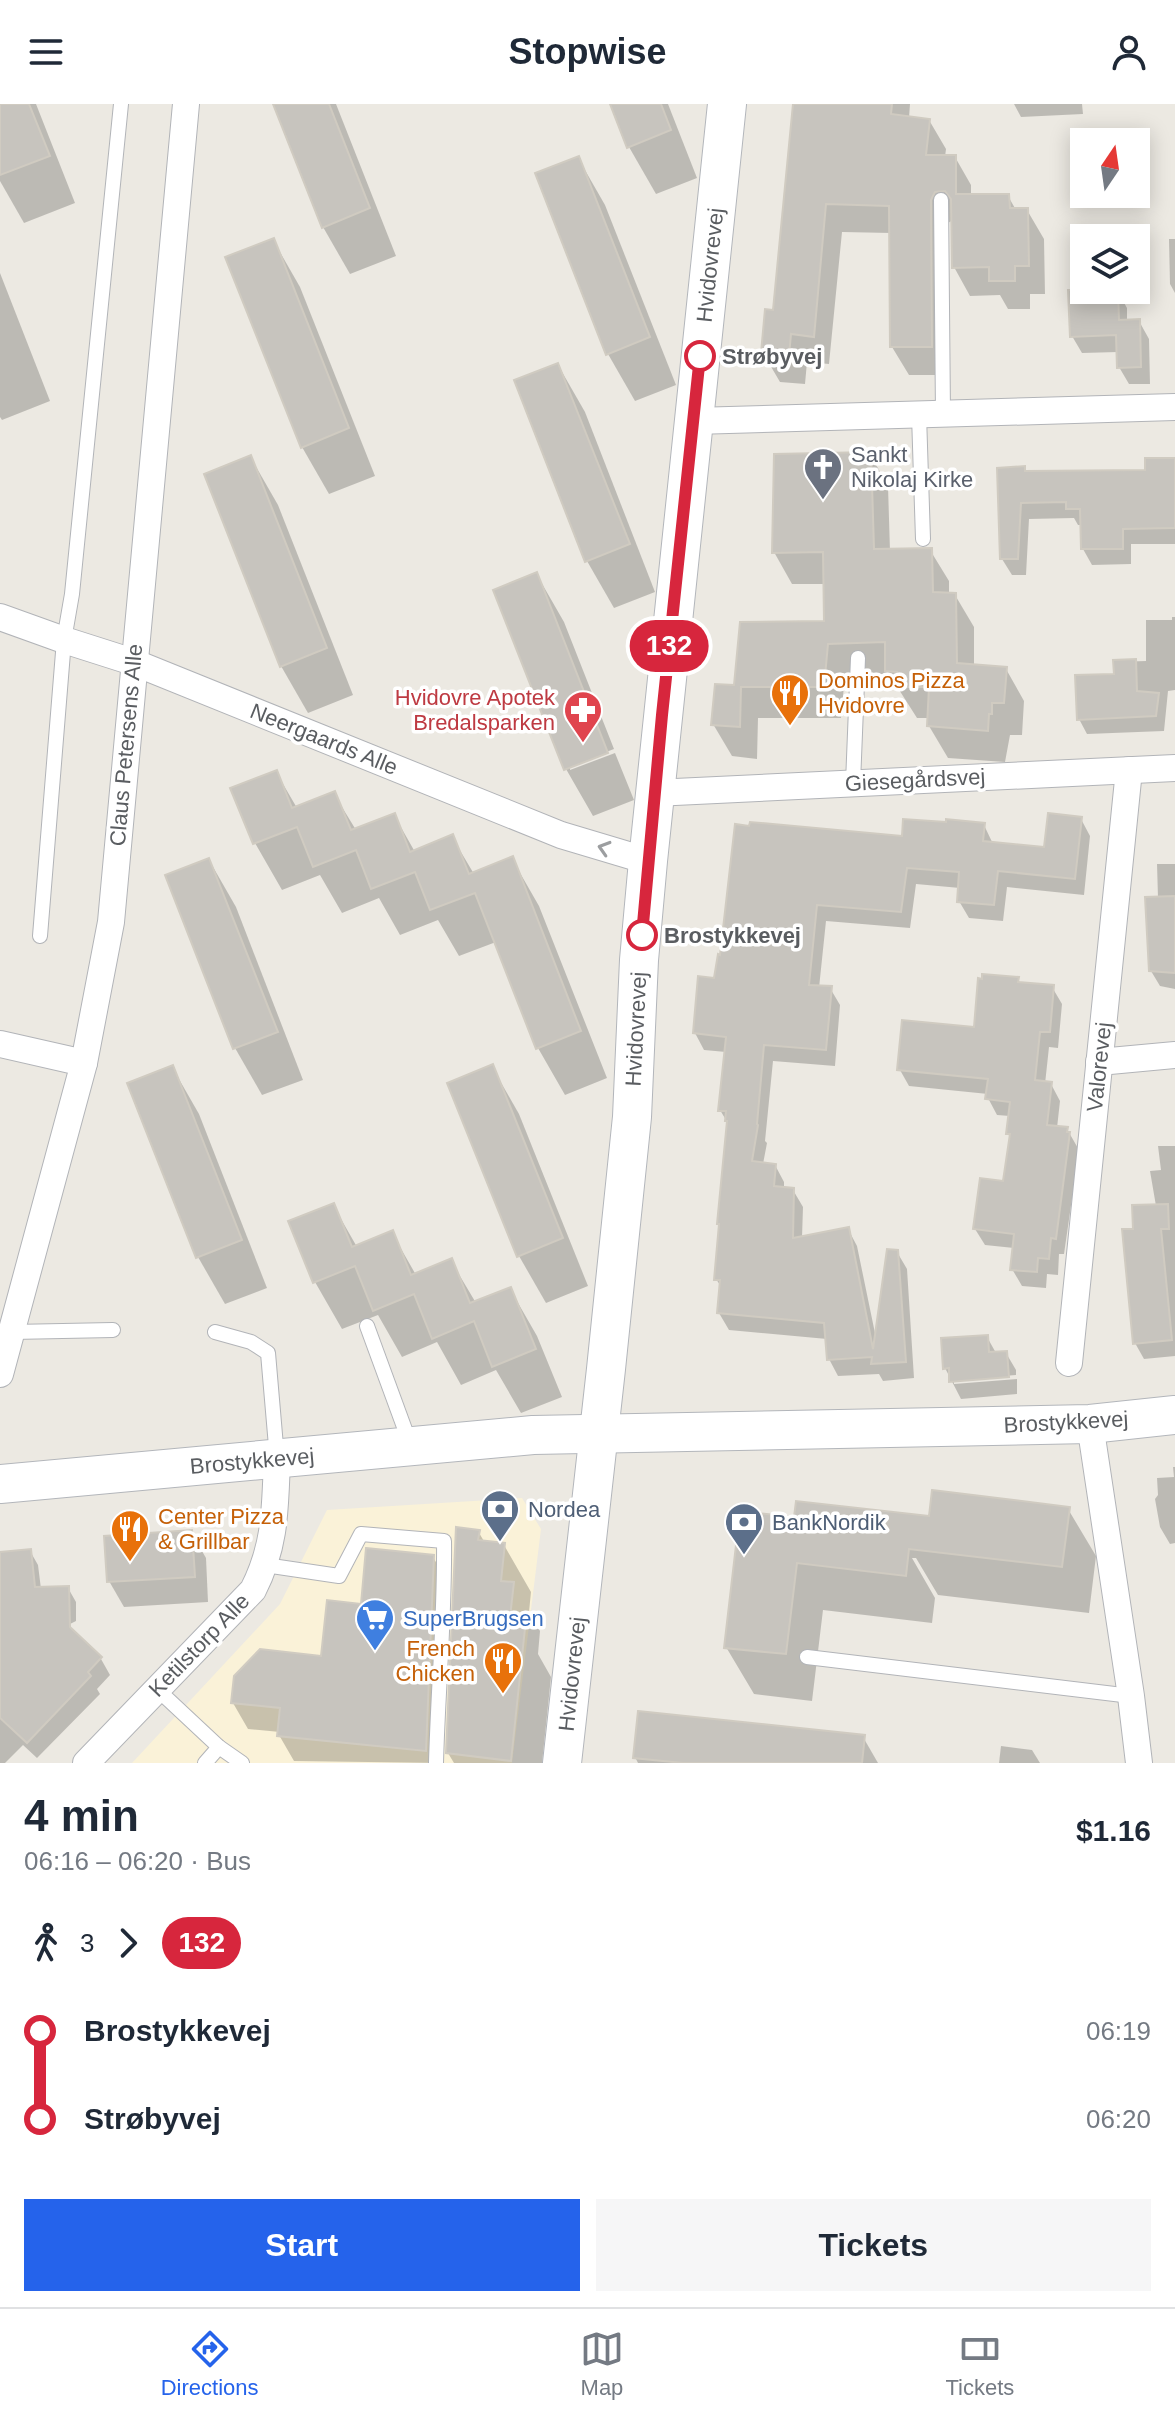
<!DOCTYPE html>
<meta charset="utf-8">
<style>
:root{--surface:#fff;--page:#f6f6f7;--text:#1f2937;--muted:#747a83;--line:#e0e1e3;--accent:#2563eb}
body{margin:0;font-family:Arial,sans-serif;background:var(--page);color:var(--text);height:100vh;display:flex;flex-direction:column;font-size:30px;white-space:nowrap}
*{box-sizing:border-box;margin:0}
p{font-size:26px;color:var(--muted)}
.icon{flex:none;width:44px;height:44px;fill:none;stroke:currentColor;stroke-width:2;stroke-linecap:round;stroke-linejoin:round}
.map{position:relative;height:1659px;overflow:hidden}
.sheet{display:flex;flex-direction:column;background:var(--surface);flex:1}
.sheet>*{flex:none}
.badge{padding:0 16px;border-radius:26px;font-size:28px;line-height:52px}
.needle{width:52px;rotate:13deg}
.tools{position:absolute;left:1070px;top:24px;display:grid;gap:16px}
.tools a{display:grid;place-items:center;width:80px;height:80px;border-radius:0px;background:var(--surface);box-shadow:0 4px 20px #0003;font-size:40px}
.map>.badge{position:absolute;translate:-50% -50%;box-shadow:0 0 0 4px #fff}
.legs{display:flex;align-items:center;gap:12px;height:88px;padding:0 24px;font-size:26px}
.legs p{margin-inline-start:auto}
.summary{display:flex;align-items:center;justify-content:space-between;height:136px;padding:0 24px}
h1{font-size:44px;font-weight:800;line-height:60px}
.primary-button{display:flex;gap:16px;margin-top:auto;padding:16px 24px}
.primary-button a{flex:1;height:92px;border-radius:0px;background:var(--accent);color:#fff;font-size:32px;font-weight:800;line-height:92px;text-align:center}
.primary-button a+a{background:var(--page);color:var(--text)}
ul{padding:0 24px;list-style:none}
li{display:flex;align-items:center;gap:28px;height:88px;font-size:30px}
li i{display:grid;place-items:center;width:12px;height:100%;margin:0 10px;background:currentColor}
li i::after{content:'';width:20px;height:20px;margin:-10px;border:6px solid;border-radius:50%;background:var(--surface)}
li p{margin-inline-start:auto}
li:first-child i{background:linear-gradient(#0000 50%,currentColor 0)}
li:last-child i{background:linear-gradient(currentColor 50%,#0000 0)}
header{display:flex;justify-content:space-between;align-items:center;height:104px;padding:0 24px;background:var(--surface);font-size:36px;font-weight:800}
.menu{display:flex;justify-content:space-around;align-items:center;height:112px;border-top:2px solid var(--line);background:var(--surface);font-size:22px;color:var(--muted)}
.menu a{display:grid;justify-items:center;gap:4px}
.menu .on{color:var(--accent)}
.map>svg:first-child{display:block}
.commercial{fill:#faf2d8}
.shadow{fill:#0003}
.building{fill:#c7c4be;stroke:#d0cbc1;stroke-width:2}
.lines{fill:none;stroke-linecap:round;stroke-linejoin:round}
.lane-casing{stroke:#b2b4b8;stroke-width:16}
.street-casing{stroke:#b2b4b8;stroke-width:28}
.secondary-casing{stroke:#b3b6bb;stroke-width:40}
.lane{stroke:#fff;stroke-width:14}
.street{stroke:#fff;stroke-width:26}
.secondary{stroke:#fff;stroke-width:38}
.oneway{stroke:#9c9ea0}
.line-1-casing{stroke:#fff;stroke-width:18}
.line-1{stroke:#d7263d;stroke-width:12}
.stop-1-dot{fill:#fff;stroke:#d7263d;stroke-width:4}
.labels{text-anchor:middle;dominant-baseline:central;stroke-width:7;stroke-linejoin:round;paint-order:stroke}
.street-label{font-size:22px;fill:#5a5d61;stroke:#fff}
.stop-label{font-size:22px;font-weight:bold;fill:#5a5d61;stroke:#fff;text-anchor:start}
.worship-label{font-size:22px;fill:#5b616d;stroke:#fff;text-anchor:start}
.food-label{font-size:22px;fill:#c56008;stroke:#fff;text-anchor:start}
.health-label{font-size:22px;fill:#be3a42;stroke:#fff;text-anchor:end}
.service-label{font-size:22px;fill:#4e5e75;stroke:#fff;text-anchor:start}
.shop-label{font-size:22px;fill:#366cbe;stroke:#fff;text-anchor:start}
</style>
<header><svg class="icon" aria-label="menu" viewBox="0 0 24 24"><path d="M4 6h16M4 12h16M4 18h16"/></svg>Stopwise<svg class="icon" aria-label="person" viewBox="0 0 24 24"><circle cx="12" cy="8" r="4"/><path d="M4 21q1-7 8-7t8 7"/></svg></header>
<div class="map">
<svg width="1175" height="1659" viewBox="0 0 1175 1659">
<rect width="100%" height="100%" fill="#ece9e2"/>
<path class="commercial" d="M522 1394 541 1425 512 1659H132L280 1500 327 1406Z"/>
<g class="shadow">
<path d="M0 0H36L75 99 24 119 0 77Z"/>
<path d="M275 0H336L396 152 350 170 323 123Z"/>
<path d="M612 0H668L697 74 656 90 629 43Z"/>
<path d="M795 0H910L909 14 929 16 946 45 945 53H955L971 81V92H1008L1016 106H1027L1044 135 1045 190H1030V205H1008L1000 191 970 192 954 163 953 116 948 119 946 126 948 271H909L892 243 891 129 842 128 829 260 807 258 805 280 780 278 763 249 775 209Z"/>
<path d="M1014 0H1082L1083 10 1021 13Z"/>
<path d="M578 54 605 101 676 281 635 297 608 250Z"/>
<path d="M1169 135H1175V189L1170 180Z"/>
<path d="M273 136 300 183 375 372 329 390 302 343Z"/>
<path d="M0 169 50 297 2 316 0 313Z"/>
<path d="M1117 186 1127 204V218L1139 217 1149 235 1150 280H1129L1119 263 1118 248 1082 249 1072 232Z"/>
<path d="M558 261 585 308 655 488 614 504 587 457Z"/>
<path d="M870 350 888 382 890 447 930 446 949 477V491H955L974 523V562L1006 565 1024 597 1022 631H1010L1005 658 948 654 929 622V614H917L889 570 845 571 841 614H758L757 655 732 652 713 620 736 583 826 519 825 480H792L774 448Z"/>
<path d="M251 354 278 401 353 591 308 609 281 562Z"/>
<path d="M1175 356V440H1131V460L1092 461 1083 445V421H1078L1074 414 1029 415 1026 471H1012L1002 455 1024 365 1027 369 1147 368Z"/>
<path d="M537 471 564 518 614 645 570 662V666L615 649 634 696 593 712 566 665Z"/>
<path d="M1172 513H1175V586L1168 587 1164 627 1087 630 1079 615 1116 572 1115 558 1146 557V516H1172Z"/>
<path d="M276 668 297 704 334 690 356 726 394 711 415 748 452 733 474 770 512 755 539 802 607 974 565 991 538 944 496 838 459 852 438 816 400 831 379 794 342 809 320 771 282 786 255 739Z"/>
<path d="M1081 715 1090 732 1084 791 1007 783 1003 817 969 814 959 797 960 784 916 780 910 824 826 817 819 884H830L840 901 835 962 773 957 765 1037 767 1039 763 1060 775 1061 784 1078V1085L793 1086 803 1103 802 1134 848 1125 857 1142 876 1234 897 1148 907 1165 914 1274 883 1277 879 1270 838 1272 829 1255 827 1235 729 1226 719 1209 722 1184 716 1175 729 1021 720 1006 726 948 704 946 695 929 716 876 904 734 984 721 993 740 1046 746Z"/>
<path d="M209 756 236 803 303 976 262 991 235 944Z"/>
<path d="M1157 760H1175V885L1160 882 1151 867 1158 794Z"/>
<path d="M1018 875 1021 881 1052 883 1062 900 1058 944 1049 943 1045 980H1051L1060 997 1057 1024 1067 1025 1079 1046 1064 1150H1059L1058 1171 1047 1170 1046 1184 1022 1182 1012 1165 1014 1144 985 1141 975 1125 1005 1079 1011 1035 1008 1030 1010 1012 997 1011 988 994V990L909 982 900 966 976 925Z"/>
<path d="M172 963 199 1010 267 1184 225 1200 198 1153 130 980Z"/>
<path d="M492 963 519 1010 588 1182 546 1199 519 1152Z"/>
<path d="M1158 1042H1175V1252L1144 1255 1135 1239V1127L1156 1102 1150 1067 1161 1066Z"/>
<path d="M333 1101 357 1143 392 1129 416 1171 451 1157 476 1199 510 1185 537 1232 562 1293 521 1309 496 1266 461 1281 437 1238 402 1253 378 1211 342 1225 315 1178 291 1118Z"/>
<path d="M987 1233 996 1249H1006L1016 1266V1271L954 1276V1280L1017 1275V1290L961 1295 945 1264Z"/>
<path d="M1173 1363H1175V1439L1170 1440 1160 1423 1155 1395 1158 1391 1157 1374 1174 1373Z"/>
<path d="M1068 1405 1096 1452 1089 1509 938 1491 916 1454H912L935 1494 932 1519 823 1506 812 1597 754 1590 726 1543 796 1415H931Z"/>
<path d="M478 1427 485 1439 504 1441 531 1488 529 1508 540 1527 538 1550 551 1573 542 1659H454L448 1649Z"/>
<path d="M191 1428 206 1454 208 1498 124 1503 109 1477Z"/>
<path d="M30 1447 38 1461 41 1485 68 1484 76 1498V1517L66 1522 101 1555 110 1571 97 1585 100 1590 37 1654 23 1641 5 1659H0V1450Z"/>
<path d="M433 1453 448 1479 441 1659 294 1657 279 1631 280 1628 248 1625 233 1599 323 1554 362 1502Z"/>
<path d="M863 1633 878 1659H638L635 1653Z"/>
<path d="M1001 1642 1032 1646 1040 1659H999Z"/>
</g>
<g class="building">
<path d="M0 0H29L50 52 0 71Z"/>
<path d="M273 0H329L370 104 322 124Z"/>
<path d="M610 0H661L671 26 627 44Z"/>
<path d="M793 0H892L891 10 930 15 926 51H956V90H1009L1010 104H1028L1029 162H1015V177H989V163L952 164 951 95 945 87 935 88 931 96 932 243H890L889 102 826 100 814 233 791 230 789 252 761 249 765 205 773 206Z"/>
<path d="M579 52 650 233 606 251 535 69Z"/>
<path d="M274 134 349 324 301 344 225 153Z"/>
<path d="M1068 186H1118L1119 216 1140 215 1141 263 1117 264 1116 231 1070 233Z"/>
<path d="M558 259 630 440 585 458 514 276Z"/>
<path d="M871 348 874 445 932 444 933 488 956 489 957 559 1007 563 1004 599H992V610H989L988 627 927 622 929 583H897V568L885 567V538L828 540 824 583H741L740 623 711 621 715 580 734 581 740 518 824 517 823 448 772 449 774 350Z"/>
<path d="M251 351 327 544 280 563 204 370Z"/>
<path d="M1145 354H1175V424L1123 425V445H1081L1080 405H1066V398L1021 399 1018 455H1000L997 364 1025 362V367L1145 366Z"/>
<path d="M537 468 608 649 564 666 493 486Z"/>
<path d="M1136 555 1137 587 1159 589 1156 612 1077 616 1075 571 1114 570 1113 556Z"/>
<path d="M277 666 292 704 335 687 351 726 395 709 410 748 453 730 469 770 513 752 581 927 536 945 475 789 430 806 415 768 371 785 356 746 313 763 297 723 253 740 230 684Z"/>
<path d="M1048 709 1082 713 1075 775 998 767 994 801 957 798 959 768 907 764 901 808 817 801 809 881 832 882 826 946 764 941 757 1020 758 1021 752 1057 776 1060 774 1082 794 1084 793 1134 849 1123 873 1245 887 1145 898 1146 906 1258 871 1260 872 1253 827 1256 824 1219 717 1209 720 1176H714L719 1120H717L727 1017H725L726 1007H718L726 933 693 929 698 872 714 874 718 850 720 851 735 720 749 722 750 718 902 732 903 715 946 718V715L985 719 983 737 1044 743Z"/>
<path d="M209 754 278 928 233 945 165 771Z"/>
<path d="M1175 792V869L1149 867 1145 793Z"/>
<path d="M982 870 1019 873 1018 878 1054 881 1050 928H1040L1035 976 1052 978 1047 1021 1068 1023 1067 1028H1070L1056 1135 1051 1134 1049 1155 1038 1154 1037 1168 1010 1166 1014 1130 973 1125 980 1074 1003 1077 1010 1030H1006L1010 998 985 995 988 975 897 966 902 916 974 923 978 874 982 875Z"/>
<path d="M493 960 563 1134 517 1153 447 979Z"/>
<path d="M173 961 242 1136 196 1154 127 979Z"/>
<path d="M334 1099 352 1143 393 1126 411 1171 452 1154 470 1199 511 1183 536 1245 492 1263 474 1217 432 1235 414 1190 373 1207 355 1162 313 1179 288 1117Z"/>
<path d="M1168 1100 1169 1125H1161L1172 1236 1133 1240 1122 1125H1133L1132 1101Z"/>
<path d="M988 1231 989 1248 1007 1247 1009 1273 949 1278V1264L943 1265 941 1234Z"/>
<path d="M932 1386 1070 1403 1062 1463 909 1445 906 1472 797 1459 786 1550 724 1544 740 1407 794 1413 796 1397 929 1412Z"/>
<path d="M456 1423 480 1426 478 1436 505 1439 501 1477 514 1478 509 1522 525 1524 511 1657 446 1649Z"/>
<path d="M192 1426 195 1473 107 1478 104 1432Z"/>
<path d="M366 1444 434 1451 426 1647 277 1632 280 1604 231 1599 234 1572 260 1545 321 1552 327 1496 361 1500Z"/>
<path d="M31 1445 35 1483 69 1482 70 1523 102 1553 88 1568 91 1572 27 1639 0 1614V1448Z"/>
<path d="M638 1607 865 1631 862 1659H683L633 1654Z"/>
</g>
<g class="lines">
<g class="lane-casing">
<g id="lane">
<path d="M941 96 943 310"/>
<path d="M919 311 923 435"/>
<path d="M853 679 858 554"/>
<path d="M40 832 64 536 72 490 121 0"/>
<path d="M367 1222 411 1342"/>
<path d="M12 1228 113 1226"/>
<path d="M215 1228 251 1238 268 1249 277 1354"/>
<path d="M265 1461 339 1472 361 1430 444 1437C445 1511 438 1585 436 1659"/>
<path d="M807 1553 1131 1592"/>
<path d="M157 1585 219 1643 242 1659"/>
<path d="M205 1659 219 1643"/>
</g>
</g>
<g class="street-casing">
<g id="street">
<path d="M694 317 1175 303"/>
<path d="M0 513 64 536 133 558 561 731 648 757"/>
<path d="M654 689 1175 664"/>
<path d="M0 940 84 959"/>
<path d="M1099 958 1175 951"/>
<path d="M1069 1259 1129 666"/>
<path d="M0 1270 84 959 111 818 186 0"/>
<path d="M1090 1320 1131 1592 1139 1659"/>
<path d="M86 1659 253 1486C276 1441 275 1404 277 1355"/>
</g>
</g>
<g class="secondary-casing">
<g id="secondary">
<path d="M0 1380 533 1331 1090 1320 1175 1311"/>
<path d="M562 1659 606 1265 632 1013 639 856 648 757 727 0"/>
</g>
</g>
<use href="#lane" class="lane"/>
<use href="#street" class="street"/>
<use href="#secondary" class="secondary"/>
</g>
<defs><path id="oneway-chevron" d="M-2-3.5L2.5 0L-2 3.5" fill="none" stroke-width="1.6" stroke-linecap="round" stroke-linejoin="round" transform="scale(2)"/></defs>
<use class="oneway" href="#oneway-chevron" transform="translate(604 744) rotate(-163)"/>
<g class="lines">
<g class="line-1-casing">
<path id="line-1" d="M642 831 662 611 700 252"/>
</g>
<use href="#line-1" class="line-1"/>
</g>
<defs>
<g id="church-pin" transform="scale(2)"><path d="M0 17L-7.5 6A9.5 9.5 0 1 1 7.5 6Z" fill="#6b7280" stroke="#fff"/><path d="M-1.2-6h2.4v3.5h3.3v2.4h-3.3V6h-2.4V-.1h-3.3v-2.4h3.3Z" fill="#fff"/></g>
<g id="restaurant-pin" transform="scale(2)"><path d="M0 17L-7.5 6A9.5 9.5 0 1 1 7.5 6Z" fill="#e8710a" stroke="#fff"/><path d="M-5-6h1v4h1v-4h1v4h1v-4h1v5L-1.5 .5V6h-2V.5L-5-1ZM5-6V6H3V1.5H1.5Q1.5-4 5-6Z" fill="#fff"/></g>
<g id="pharmacy-pin" transform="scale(2)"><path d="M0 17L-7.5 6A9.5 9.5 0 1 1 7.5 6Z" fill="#e0444e" stroke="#fff"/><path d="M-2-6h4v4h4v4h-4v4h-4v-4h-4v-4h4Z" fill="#fff"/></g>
<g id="bank-pin" transform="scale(2)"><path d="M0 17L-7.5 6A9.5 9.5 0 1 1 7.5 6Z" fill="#5c6f8a" stroke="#fff"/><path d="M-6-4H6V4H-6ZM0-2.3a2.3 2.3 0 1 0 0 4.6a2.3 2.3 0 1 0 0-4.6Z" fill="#fff"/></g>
<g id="supermarket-pin" transform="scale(2)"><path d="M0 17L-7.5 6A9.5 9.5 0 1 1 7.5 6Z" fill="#3f7fe0" stroke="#fff"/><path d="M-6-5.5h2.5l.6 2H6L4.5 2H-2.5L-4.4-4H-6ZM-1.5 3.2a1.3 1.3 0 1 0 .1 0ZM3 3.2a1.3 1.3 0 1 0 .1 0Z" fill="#fff"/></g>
</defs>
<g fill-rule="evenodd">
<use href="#church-pin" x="823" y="363"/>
<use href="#restaurant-pin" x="790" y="589"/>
<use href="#pharmacy-pin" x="583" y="606"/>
<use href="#bank-pin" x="500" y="1405"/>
<use href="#bank-pin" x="744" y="1418"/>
<use href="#restaurant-pin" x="130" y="1425"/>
<use href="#supermarket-pin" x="375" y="1514"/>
<use href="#restaurant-pin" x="503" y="1557"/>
</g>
<g class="stop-1-dot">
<circle cx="700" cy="252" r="14"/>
<circle cx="642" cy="831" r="14"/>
</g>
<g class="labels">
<g class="street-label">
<text transform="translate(710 161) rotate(-84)">Hvidovrevej</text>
<text transform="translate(324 635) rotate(22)">Neergaards Alle</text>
<text transform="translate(126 641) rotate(-85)">Claus Petersens Alle</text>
<text transform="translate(915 676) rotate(-3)">Giesegårdsvej</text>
<text transform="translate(636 925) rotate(-87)">Hvidovrevej</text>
<text transform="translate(1099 963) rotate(-84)">Valorevej</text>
<text transform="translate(1066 1318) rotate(-3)">Brostykkevej</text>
<text transform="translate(252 1357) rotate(-5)">Brostykkevej</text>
<text transform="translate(199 1541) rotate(-46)">Ketilstorp Alle</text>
<text transform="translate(572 1570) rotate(-84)">Hvidovrevej</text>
</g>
<g class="stop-label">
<text x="722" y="252">Strøbyvej</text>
<text x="664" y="831">Brostykkevej</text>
</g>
<g class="worship-label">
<text x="851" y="350">Sankt<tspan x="851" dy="25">Nikolaj Kirke</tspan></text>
</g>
<g class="food-label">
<text x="818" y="576">Dominos Pizza<tspan x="818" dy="25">Hvidovre</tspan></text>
<text x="158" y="1412">Center Pizza<tspan x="158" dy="25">&amp; Grillbar</tspan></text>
<text x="475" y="1544" text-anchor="end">French<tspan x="475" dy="25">Chicken</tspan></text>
</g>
<g class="health-label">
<text x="555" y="593">Hvidovre Apotek<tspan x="555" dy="25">Bredalsparken</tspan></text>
</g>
<g class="service-label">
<text x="528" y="1405">Nordea</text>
<text x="772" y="1418">BankNordik</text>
</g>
<g class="shop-label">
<text x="403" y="1514">SuperBrugsen</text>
</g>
</g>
</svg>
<div class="tools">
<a><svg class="needle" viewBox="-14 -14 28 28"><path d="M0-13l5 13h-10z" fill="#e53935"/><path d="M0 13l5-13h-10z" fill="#747a83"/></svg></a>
<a><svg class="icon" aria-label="layers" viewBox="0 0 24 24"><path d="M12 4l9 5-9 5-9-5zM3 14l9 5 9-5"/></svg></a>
</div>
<b class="badge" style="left:669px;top:542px;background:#d7263d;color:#fff">132</b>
</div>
<section class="sheet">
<div class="summary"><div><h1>4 min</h1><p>06:16 – 06:20 · Bus</p></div><b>$1.16</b></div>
<div class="legs"><svg class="icon" aria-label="walk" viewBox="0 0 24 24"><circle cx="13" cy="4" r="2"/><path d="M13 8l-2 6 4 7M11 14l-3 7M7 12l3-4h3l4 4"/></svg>3<svg class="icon" aria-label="forward" viewBox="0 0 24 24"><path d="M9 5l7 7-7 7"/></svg><b class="badge" style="background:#d7263d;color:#fff">132</b></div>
<ul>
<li><i style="color:#d7263d"></i><b>Brostykkevej</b><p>06:19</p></li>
<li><i style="color:#d7263d"></i><b>Strøbyvej</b><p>06:20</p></li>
</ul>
<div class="primary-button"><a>Start</a><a>Tickets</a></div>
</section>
<nav class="menu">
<a class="on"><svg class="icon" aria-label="directions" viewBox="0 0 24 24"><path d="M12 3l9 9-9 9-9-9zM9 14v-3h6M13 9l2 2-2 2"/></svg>Directions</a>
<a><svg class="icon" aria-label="map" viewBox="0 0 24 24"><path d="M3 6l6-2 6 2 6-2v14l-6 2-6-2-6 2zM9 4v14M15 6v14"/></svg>Map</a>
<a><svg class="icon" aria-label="tickets" viewBox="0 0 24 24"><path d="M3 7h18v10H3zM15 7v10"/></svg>Tickets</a>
</nav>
